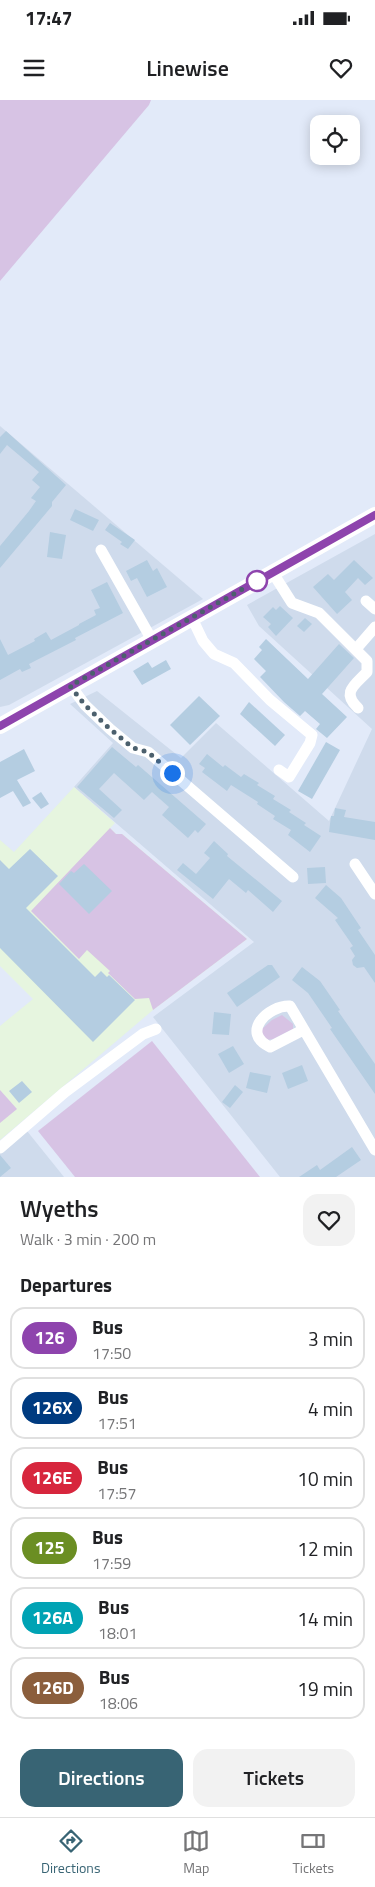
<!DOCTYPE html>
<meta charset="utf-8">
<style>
:root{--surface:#fff;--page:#f2f2f2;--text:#202124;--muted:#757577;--line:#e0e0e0;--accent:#386474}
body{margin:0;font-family:"Titillium Web",sans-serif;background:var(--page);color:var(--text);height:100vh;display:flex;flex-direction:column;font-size:19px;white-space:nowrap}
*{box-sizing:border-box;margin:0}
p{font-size:16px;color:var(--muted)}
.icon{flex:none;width:28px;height:28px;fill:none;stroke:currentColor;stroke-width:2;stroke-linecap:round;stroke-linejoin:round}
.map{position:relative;height:1077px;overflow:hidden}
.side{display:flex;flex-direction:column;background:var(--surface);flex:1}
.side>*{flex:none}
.badge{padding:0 10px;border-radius:16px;font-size:18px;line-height:32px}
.tools{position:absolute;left:310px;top:15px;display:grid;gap:10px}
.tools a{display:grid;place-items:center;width:50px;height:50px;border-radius:10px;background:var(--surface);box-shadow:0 2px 12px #0003;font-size:25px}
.you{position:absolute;width:25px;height:25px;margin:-12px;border:4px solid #fff;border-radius:50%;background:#1a73e8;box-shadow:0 0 0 8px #1a73e833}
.map>.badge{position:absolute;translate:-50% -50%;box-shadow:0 0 0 2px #fff}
h2{padding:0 20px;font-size:19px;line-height:45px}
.round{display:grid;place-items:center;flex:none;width:52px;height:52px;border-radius:15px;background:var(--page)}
.headline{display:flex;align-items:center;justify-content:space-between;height:85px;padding:0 20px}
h1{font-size:24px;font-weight:600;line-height:38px}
.cta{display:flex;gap:10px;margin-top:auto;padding:10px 20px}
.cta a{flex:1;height:58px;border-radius:15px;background:var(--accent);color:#fff;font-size:20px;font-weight:600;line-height:58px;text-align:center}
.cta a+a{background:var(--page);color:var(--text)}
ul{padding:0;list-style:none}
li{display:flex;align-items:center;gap:15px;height:62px;margin:0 10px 8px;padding:0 10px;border:2px solid var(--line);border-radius:15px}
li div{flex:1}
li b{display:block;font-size:19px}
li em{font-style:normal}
li .badge{min-width:55px;font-weight:700;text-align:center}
.status{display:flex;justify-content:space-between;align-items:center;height:35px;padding:0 25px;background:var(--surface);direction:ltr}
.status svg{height:14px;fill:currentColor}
header{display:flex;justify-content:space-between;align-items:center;height:65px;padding:0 20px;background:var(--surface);font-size:22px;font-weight:600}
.tab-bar{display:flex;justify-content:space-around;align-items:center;height:70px;border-top:1px solid var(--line);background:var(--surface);font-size:14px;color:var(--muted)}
.tab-bar a{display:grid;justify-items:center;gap:2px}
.tab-bar .on{color:var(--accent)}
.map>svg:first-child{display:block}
.residential{fill:#cfdbec}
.education{fill:#e6f5df}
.green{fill:#d7c3e4}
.building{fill:#b4cde1}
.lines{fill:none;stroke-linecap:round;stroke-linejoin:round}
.street{stroke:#fff;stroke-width:11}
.secondary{stroke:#fff;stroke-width:16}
.line-casing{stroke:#fff;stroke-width:11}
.line{stroke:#8e44ad;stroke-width:8}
.walk{stroke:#4c606d;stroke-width:5;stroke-dasharray:0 9}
.stop-dot{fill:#fff;stroke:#8e44ad;stroke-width:2.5}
</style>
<div class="status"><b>17:47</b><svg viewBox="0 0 49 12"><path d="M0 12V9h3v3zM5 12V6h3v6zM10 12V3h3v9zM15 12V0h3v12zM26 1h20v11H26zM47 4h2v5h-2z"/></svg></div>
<header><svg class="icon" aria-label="menu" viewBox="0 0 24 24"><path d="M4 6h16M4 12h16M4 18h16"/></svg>Linewise<svg class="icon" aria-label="heart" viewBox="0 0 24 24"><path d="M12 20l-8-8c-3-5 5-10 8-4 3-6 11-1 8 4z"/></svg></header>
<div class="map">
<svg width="375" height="1077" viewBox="0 0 375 1077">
<rect width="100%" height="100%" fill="#e2eaf9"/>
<g class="residential">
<path d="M0 326 203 499 9 605 0 607Z"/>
<path d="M375 434V1077H280L153 917 254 842 74 687 113 643 70 604 97 591 181 658 216 623 329 721 372 629 259 526 247 505Z"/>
<path d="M27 1031 64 1077H0V1053Z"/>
</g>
<path class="education" d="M74 687 115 723 110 728 116 734H122L247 839 153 910 0 1040V926L33 899 0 866V740L14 752Z"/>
<g class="green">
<path d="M0 0H151L149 5 0 181Z"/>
<path d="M110 728 116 734H122L247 839 153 910 149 898 135 899 108 873 110 871 87 850 79 859 31 811Z"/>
<path d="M282 915 293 924V929L273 939 266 940 262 937V929L272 920Z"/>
<path d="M152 941 260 1077H75L38 1031Z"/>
<path d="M0 990 17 1009 0 1023Z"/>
</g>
<g class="building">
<path d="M6 331 66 385 52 402V406L0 468V446L29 411 36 401 31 398 40 387 32 380 39 372 7 345 0 354V337Z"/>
<path d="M75 409 99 420 93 431 70 420Z"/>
<path d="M110 423 135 440 128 449 120 444 122 442 105 430Z"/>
<path d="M50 432 66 435 62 459 47 457Z"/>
<path d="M147 460 153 471 157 468 167 487 147 497 137 478 131 481 126 471Z"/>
<path d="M354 460 373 478 365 485 358 478 345 492 352 500 337 514 313 487 328 474 334 480Z"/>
<path d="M107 482 123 513 75 538 76 540 29 564 31 568 22 572 20 569 0 580V539L8 555 35 541 34 539 46 532 51 540 79 525V524L96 515 94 510 100 508 91 490Z"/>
<path d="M280 506 293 518 276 536 268 527 271 524 263 517 273 507 276 510Z"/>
<path d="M305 518 312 524 304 532 297 526Z"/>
<path d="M266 539 308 579 339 544 354 558 322 594 347 617 327 638 316 629 320 624 305 611 300 616 284 602 260 577 266 571 254 559 262 550 259 547Z"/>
<path d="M166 560 171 569 142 585 133 571 148 562 152 568Z"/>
<path d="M199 596 220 616 190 645 170 625Z"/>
<path d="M249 602 285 635 275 646 240 614Z"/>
<path d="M326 642 340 650 312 699 298 691Z"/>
<path d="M112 647 136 667 138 665 206 724 198 733 195 730 188 738 162 715 169 707 152 692 144 700 114 673 99 689 122 710 114 718 77 687Z"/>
<path d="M24 649 35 671 17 680 31 703 23 707 13 691 0 698V662Z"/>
<path d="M207 654 223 667 225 665 241 677 244 674 259 683 257 685 275 696 273 699 291 710 289 712 306 723 304 725 321 736 310 752 288 735 291 730 273 719 275 716 257 704 258 702 231 685 227 691 202 672 205 668 199 664Z"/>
<path d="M41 692 49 704 41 709 32 698Z"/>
<path d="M335 708 346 710 344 717 375 722V740L329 732 331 716H334Z"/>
<path d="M214 741 228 754 227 756 282 801 273 812 248 790 246 793 229 779 213 799 177 770 183 763 196 774 210 758 204 753Z"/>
<path d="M30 749 58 776 26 808 95 877 101 871 107 877 109 875 135 900 93 942 0 848V760L9 769Z"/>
<path d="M84 764 112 791 89 814 59 784 71 771 74 773Z"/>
<path d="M325 767 326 783 308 784 307 768Z"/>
<path d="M326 785 341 798 361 828 358 830 375 855V883L364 867 357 868 353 865 352 860 355 856 350 848 353 846 335 820 338 818 315 798Z"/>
<path d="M268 865H272L280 877 237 907 227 893Z"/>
<path d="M302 867 320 881 340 910 338 911 375 964V994L330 929 332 928 308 893 292 880Z"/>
<path d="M214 912 231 914 229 935 212 934Z"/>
<path d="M233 946 244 964 229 973 218 954Z"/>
<path d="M302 965 308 981 288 989 282 973Z"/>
<path d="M250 972 271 976 267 993 246 988Z"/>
<path d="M22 981 32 992 19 1003 9 991Z"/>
<path d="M235 985 243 992 230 1008 222 1002Z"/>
<path d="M352 1047 361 1060 336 1077H299L317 1065 320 1070Z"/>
<path d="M0 1055 11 1068 0 1077Z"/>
</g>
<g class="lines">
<g class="street">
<path d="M101 450 152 540"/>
<path d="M273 473 292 503 319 513 367 561V572C355 585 341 592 358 608"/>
<path d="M366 501 375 509"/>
<path d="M192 518 203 541 214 554 234 563 270 600 312 635 310 643 289 677 279 670"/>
<path d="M356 549 375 527"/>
<path d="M71 586 85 605 110 629 133 648 148 652 293 777"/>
<path d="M355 764 375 794"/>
<path d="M303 930 270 947C240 933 268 905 290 906L375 1050"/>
<path d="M0 1048 65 992 143 934 156 929"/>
</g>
<path class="secondary" d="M0 626 375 415"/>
</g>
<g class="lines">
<g class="line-casing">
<path id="line" d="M0 626 375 415"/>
</g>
<use href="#line" class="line"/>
<path class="walk" d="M172 673 148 652 133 648 110 629 85 605 70 586 257 481"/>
</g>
<circle class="stop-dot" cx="257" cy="481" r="10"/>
</svg>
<div class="tools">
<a><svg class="icon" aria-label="locate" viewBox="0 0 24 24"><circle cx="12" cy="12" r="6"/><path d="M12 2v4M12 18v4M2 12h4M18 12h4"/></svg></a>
</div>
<div class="you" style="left:172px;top:673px"></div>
</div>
<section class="side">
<div class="headline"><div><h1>Wyeths</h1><p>Walk · 3 min · 200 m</p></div><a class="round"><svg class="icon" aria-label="heart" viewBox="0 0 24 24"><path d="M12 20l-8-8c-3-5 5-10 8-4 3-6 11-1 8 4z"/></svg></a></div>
<h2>Departures</h2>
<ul>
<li><span class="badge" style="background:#8e44ad;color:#fff">126</span><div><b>Bus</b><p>17:50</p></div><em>3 min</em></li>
<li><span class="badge" style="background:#003b80;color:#fff">126X</span><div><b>Bus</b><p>17:51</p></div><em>4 min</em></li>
<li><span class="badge" style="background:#d7263d;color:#fff">126E</span><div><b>Bus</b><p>17:57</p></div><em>10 min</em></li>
<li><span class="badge" style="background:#6b8e23;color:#fff">125</span><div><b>Bus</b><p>17:59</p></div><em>12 min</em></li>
<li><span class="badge" style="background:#00a3b4;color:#fff">126A</span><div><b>Bus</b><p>18:01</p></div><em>14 min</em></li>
<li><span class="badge" style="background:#8b5e3c;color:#fff">126D</span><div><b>Bus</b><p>18:06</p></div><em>19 min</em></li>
</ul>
<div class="cta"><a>Directions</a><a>Tickets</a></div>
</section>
<nav class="tab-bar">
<a class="on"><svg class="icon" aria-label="directions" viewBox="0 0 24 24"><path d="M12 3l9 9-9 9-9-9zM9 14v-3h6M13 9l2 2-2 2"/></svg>Directions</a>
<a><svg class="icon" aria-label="map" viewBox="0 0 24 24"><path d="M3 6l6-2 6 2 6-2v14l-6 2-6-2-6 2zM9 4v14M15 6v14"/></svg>Map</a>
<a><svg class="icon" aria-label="tickets" viewBox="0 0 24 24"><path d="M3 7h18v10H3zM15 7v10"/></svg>Tickets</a>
</nav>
